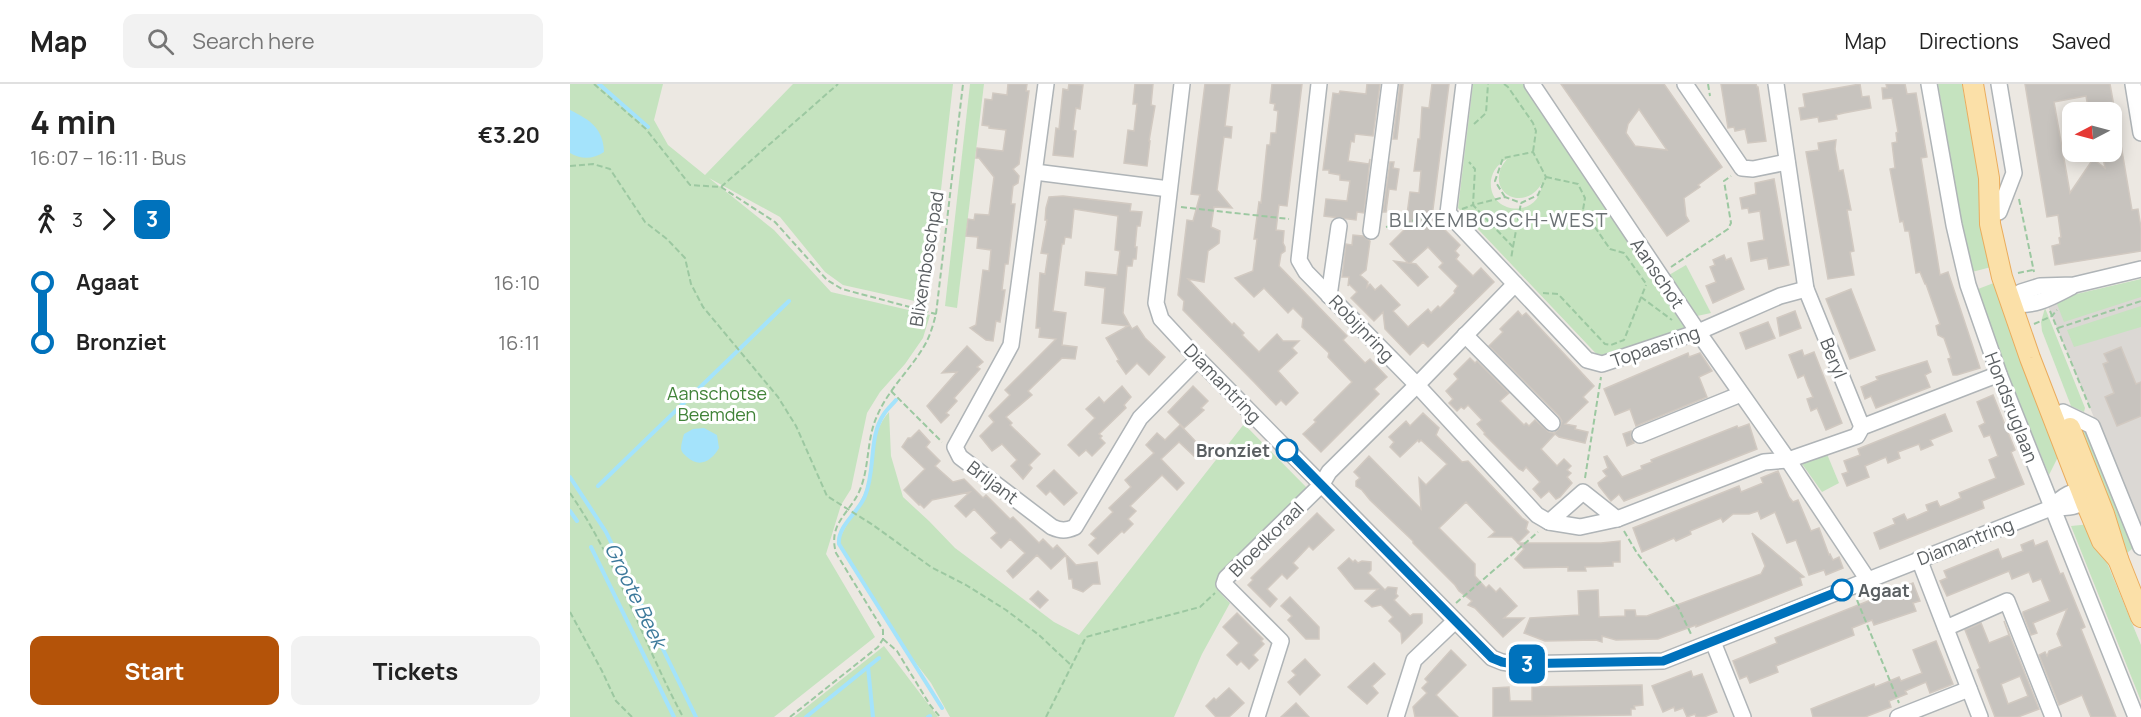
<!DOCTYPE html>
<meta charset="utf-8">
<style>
:root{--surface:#fff;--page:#f2f2f2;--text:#222;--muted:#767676;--line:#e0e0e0;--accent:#b45309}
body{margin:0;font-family:Manrope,sans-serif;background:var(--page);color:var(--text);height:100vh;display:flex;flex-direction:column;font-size:22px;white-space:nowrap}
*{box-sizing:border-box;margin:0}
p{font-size:20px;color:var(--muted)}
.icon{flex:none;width:33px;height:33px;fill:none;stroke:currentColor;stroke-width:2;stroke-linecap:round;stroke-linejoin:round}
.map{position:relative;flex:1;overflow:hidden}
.drawer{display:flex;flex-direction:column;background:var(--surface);width:570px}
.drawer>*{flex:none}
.badge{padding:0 12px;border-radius:9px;font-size:21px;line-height:39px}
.needle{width:39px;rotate:264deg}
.buttons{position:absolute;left:1492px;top:18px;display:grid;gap:12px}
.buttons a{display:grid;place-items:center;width:60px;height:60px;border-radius:12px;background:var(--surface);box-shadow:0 3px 15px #0003;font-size:30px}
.map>.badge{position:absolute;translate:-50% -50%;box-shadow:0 0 0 3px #fff}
.legs{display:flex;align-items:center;gap:9px;height:66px;padding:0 30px;font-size:20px}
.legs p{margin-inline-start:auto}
.headline{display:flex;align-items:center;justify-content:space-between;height:102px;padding:0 30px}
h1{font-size:33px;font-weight:700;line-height:45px}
.cta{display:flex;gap:12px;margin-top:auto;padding:12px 30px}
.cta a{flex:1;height:69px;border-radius:12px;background:var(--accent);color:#fff;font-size:24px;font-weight:700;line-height:69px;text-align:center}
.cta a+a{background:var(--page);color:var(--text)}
ul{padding:0 30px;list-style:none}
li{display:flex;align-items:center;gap:21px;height:60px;font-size:22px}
li i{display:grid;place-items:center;width:9px;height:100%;margin:0 8px;background:currentColor}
li i::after{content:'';width:15px;height:15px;margin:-8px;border:4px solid;border-radius:50%;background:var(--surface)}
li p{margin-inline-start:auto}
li:first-child i{background:linear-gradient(#0000 50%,currentColor 0)}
li:last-child i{background:linear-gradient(currentColor 50%,#0000 0)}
header{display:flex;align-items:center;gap:36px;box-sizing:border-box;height:84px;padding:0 30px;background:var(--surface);border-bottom:2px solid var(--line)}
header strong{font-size:28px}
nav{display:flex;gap:33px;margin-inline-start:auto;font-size:21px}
.search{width:420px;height:54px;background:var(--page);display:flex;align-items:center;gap:15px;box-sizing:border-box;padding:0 21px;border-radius:12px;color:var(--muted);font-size:22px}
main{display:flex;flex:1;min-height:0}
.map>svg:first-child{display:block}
.industrial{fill:#dbd8d4}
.green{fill:#c5e3bf;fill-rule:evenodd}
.water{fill:#a4e3fb}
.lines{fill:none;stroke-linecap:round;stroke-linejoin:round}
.stream{stroke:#a4e3fb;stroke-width:4}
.building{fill:#c7c3be;stroke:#d1c9c1;stroke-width:1.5;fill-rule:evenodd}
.minor-casing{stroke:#afb4b7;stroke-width:18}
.major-casing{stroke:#eaac5d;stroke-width:22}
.path{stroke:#9cc8a1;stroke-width:2;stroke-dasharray:6 3;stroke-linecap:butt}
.minor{stroke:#fff;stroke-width:15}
.major{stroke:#fbe0a8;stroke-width:20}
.line-1-casing{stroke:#fff;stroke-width:14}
.line-1{stroke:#0072bc;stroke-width:9}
.stop-1-dot{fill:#fff;stroke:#0072bc;stroke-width:3}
.labels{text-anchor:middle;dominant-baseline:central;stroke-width:6;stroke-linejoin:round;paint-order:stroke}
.street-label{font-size:18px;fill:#5a5f62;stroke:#fff}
.park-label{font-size:18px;fill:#418339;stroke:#fff}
.stop-label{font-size:18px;font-weight:bold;fill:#5a5f62;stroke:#fff;text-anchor:end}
.neighbourhood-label{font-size:20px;letter-spacing:1.5px;fill:#6b7174;stroke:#fff}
.water-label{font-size:20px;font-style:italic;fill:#3d7a9b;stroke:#fff}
</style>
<header>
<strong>Map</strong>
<div class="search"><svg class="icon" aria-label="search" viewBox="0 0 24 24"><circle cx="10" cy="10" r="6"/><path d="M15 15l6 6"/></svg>Search here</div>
<nav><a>Map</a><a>Directions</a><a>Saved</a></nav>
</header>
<main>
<section class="drawer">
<div class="headline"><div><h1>4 min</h1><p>16:07 – 16:11 · Bus</p></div><b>€3.20</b></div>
<div class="legs"><svg class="icon" aria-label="walk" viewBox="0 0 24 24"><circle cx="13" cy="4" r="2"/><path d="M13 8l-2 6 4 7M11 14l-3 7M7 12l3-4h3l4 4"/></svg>3<svg class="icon" aria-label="forward" viewBox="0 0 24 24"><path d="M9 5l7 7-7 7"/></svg><b class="badge" style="background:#0072bc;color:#fff">3</b></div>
<ul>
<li><i style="color:#0072bc"></i><b>Agaat</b><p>16:10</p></li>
<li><i style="color:#0072bc"></i><b>Bronziet</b><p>16:11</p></li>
</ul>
<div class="cta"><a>Start</a><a>Tickets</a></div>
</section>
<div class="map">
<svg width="1571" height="633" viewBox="0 0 1571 633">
<rect width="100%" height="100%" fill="#ece8e2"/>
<path class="industrial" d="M1571 199V447L1477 220Z"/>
<g class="green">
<path d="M0 0H93L84 36 98 61 135 91 223 0H383L358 220 273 201 255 188 210 133 139 94 204 146 261 208 360 231 353 254 335 280 310 308 297 329 281 405 271 421 256 470 305 553 204 633H0Z"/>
<path d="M400 0H414L387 224 375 222Z"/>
<path d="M903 0H953L1118 244 1035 279 888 124ZM937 75C935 78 931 82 930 87 922 113 957 126 972 99 970 136 917 131 921 96 923 86 928 80 937 75Z"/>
<path d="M1368 0H1392L1425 182 1402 188 1398 174Z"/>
<path d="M1116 181 1141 229 1127 232 1099 191Z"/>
<path d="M1571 195V213L1494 238 1485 215Z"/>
<path d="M1429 197 1494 371 1487 375 1479 391 1436 285 1408 205Z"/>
<path d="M1571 222V243L1504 263 1497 246Z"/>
<path d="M1475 224 1515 324 1514 328 1501 322 1472 247 1471 238Z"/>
<path d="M319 328 321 372 333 413 359 437 385 464 484 538 509 551 674 340 739 406 648 491C644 504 651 510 660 519L632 570 604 633H380L361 599 332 561 269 461C269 448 290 422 295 407 305 380 299 350 319 328Z"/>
<path d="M1508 339 1522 350 1561 449 1563 464 1557 469Z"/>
<path d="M1257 370 1269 399 1252 408 1230 377Z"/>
<path d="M1521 440 1571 561V617L1501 442Z"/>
<path d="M314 562 368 633H224Z"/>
</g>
<g class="water">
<path d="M0 26C20 36 33 44 34 68 24 75 11 76 0 69Z"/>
<path d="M134 344 147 351 149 364C142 376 130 385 117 373 114 370 112 369 111 365 111 360 113 354 114 350L123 345Z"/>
</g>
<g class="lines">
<g class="stream">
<path d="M29 0 78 43"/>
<path d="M326 316C322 321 317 325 314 330 298 353 306 386 295 412 289 428 267 442 269 460L372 624"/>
<path d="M0 393 36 448 126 633"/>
<path d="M28 402 219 217"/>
<path d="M0 427 7 437"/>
<path d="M21 463 104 633"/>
<path d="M298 583 303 633"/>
<path d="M236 633 309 574"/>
<path d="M358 633 360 632"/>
</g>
</g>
<g class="building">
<path d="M438 0H457L456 7H459L449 80 443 85 449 92 448 99 443 102 441 120H445L438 180H435L432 206H435L433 220 430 238 426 237 423 257 416 256 400 244 406 241 413 186 419 187 421 166 407 164 408 153 396 152 398 135 404 136 405 130 419 131 424 93 409 74H406L407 64 433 67 436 46 419 44V42L412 41 415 15 422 16 423 9 437 11Z"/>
<path d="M499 0 513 1 510 25 506 24 503 46 506 47 503 73 483 71 486 44 489 45 493 5 498 6Z"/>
<path d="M565 0H583L581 21 585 22 579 57H580L577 82 554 79 558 46 564 47 567 20H563Z"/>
<path d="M635 0H660L655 42 662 43 661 54 654 53 647 106 662 124 644 123 641 143 650 147 649 159 638 167 634 198 618 195 662 241 664 239 674 249 672 251 689 268 707 250 713 257H729L722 264 727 269 708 287 728 309 716 321 711 316 706 321 684 298 613 226 614 217 608 211 617 136 623 137 630 111 621 110Z"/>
<path d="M702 0H732L717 122 709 121 706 146 714 147 713 159 715 163V167L711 170 709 182 777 252 773 256 795 279 800 275 817 293 804 305 809 310 751 368 733 350 746 338 744 336 782 298 758 273 759 269 732 243 733 234 723 224 718 229 694 204 684 213 665 194 683 187 687 155H684L689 118 691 119 697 61H700L701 49H706L708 27 704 26 705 20 700 19Z"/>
<path d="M797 0H810L803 52 785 50 784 58 781 57 778 77 799 80 800 75 794 129 787 128 786 136 754 132 756 115 777 117 780 97 770 96V91L759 89V86H753L763 9 769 10 770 7 796 10Z"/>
<path d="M830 0H833L827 55H823Z"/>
<path d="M862 0H879L862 133 890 161 885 167 889 171 886 175 903 192 911 184 924 198 858 263 853 258 840 271 815 245 813 228 804 237 781 214 787 208 779 200 778 202 779 193H772L776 160 782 161 783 151 793 152 800 157 796 186 790 191 798 198 797 203 800 200 805 206 811 201 830 221 823 227 838 243 858 225 861 229 868 222 870 224 885 209 884 207 888 202 869 183 873 179 858 163 840 179 846 180 858 193 848 202 824 177 838 179 820 160 835 145 840 108 849 109 851 87H844L848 55H850L852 23 859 24Z"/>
<path d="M991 0H1094L1152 83 1128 101 1130 103 1114 114 1116 132 1119 137 1097 152ZM1069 25 1097 66 1065 62 1056 49 1058 40Z"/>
<path d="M1151 0H1186L1187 3H1188L1196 57 1178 59 1175 45 1165 47 1164 43 1158 44Z"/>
<path d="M1290 0 1292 13 1299 12 1301 24 1274 29 1266 31 1267 35 1249 38 1248 33 1231 36 1229 24 1235 23 1233 10Z"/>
<path d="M1316 0H1335L1337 10 1346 9 1357 73 1351 74 1370 191 1378 188 1410 284 1387 291H1383L1378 275 1381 274 1374 254 1368 251 1366 242 1370 240 1356 200H1355L1350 188 1346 189 1339 147H1335L1333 137 1330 138 1320 85 1325 84 1322 59 1327 58 1326 49 1328 48 1322 14 1313 15 1312 4H1317Z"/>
<path d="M1455 0H1540L1545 28H1519L1516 12 1484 18 1500 109 1523 75 1535 84 1532 68H1542V43H1548L1562 126 1568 125 1571 144V167L1485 181 1482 162 1490 160 1489 154 1491 153 1488 131 1477 133Z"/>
<path d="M1266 56 1265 65 1269 87 1273 86 1281 126H1277L1284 167 1280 168 1284 191 1258 195 1236 68 1249 66 1248 59Z"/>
<path d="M820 78H824L823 84 829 85 826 106 819 105 816 128H813Z"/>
<path d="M1204 95 1219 181 1199 185 1197 174 1181 177 1178 159 1194 156 1190 127 1179 129 1178 124 1172 125 1170 114 1186 110 1185 99Z"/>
<path d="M493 112 561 120 560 127 572 128 570 142H567L565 163H567L566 175H563L562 182H557L553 229 562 245 567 242 575 254 595 273 579 291 567 279 556 290 547 277 549 276 536 254 558 242 532 239 535 204 515 201 516 188 547 191 550 167 545 166 548 132 504 125 501 154 495 153 494 160H492L483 227 496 229 492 261 507 263 505 275 492 274 458 307 462 311 436 333 442 339 440 341 470 370 459 381 462 384 453 395 441 382 447 376 432 360 422 367 410 352 424 338 419 332 440 311 435 306 486 255 469 253 470 244H466L470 189 475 190 478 170 471 169 477 136H475L476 124 479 113Z"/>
<path d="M1154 171 1156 176 1161 174 1174 205 1143 219 1136 202 1146 198 1140 183 1145 181 1143 176Z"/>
<path d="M1281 205 1305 266 1280 275 1256 215Z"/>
<path d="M948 227 952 232 956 229 1024 302 1013 313 1018 318 995 340 1006 342 1005 345 1018 348 1015 359 989 353 985 350 971 365 987 382 994 375 1001 382 997 386 1001 389 997 393 1002 399 990 413 986 415 979 407 971 414 963 405 970 398 956 383 953 387 949 385 914 350 915 349 907 340 912 336 898 321 894 325 891 323 887 327 879 319 883 315 876 307 888 295 884 290 900 274 905 279 907 277 939 309 930 317 954 341 956 339 959 342 965 336 979 348 984 349 989 345 992 337 989 332 919 262 933 248 930 245Z"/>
<path d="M1225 227 1231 244 1210 252 1207 234Z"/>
<path d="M1198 238 1205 254 1176 265 1170 249Z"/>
<path d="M397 262 413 278 407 283 410 285 384 314 387 317 376 329 379 331 371 339 357 322 387 288 372 289Z"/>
<path d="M1551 263 1566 300 1571 298V332L1547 342 1535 313 1544 309 1533 280 1538 278 1534 270Z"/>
<path d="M1232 266 1234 272 1244 268 1272 339 1256 346 1247 324 1241 327 1237 315 1243 313 1238 302 1234 291 1228 294 1219 271Z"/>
<path d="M1118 269 1119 273 1130 269 1142 287 1129 293 1137 313 1066 342 1060 325 1045 331 1034 305Z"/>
<path d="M1357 277 1361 288 1355 291 1360 303 1306 324 1301 312 1295 315 1291 303 1308 296 1306 293Z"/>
<path d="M552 302 561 313 554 321 556 324 529 350 532 352 530 354 535 359 522 372 516 366 509 372 498 361 525 334 516 325 529 313 534 319Z"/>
<path d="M623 302 638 317 631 324 634 326 614 344 598 328Z"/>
<path d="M1423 311 1445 366 1441 368 1454 400 1412 417 1414 424 1310 465 1304 449 1325 440 1323 435 1334 430 1337 436 1347 432 1358 427 1356 421 1367 417 1370 423 1380 419 1391 414 1389 409 1426 394 1419 376 1428 372 1420 351 1414 353 1409 342 1415 339 1407 318Z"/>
<path d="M853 329 869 344 866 351 892 378 898 377 952 434 958 438 956 445 959 448 948 459 942 453H919L925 448 896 418 869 444 905 480V492L916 504 919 501 926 508 930 504 947 522 934 534H954L933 553 905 524 898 521 902 517 889 507 885 501 843 459V457L800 416 792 406 786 402V397L790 394 784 388 799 372 851 425 849 394 856 401 877 380 851 356 849 358 848 356 830 373 820 363 824 358 819 353 836 337 840 342Z"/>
<path d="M1375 330 1382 347 1360 356 1363 361 1351 366 1349 360 1328 368 1330 374 1318 379 1316 373 1295 382 1299 393 1277 402 1272 390 1278 388 1274 377 1290 371 1288 365Z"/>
<path d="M1179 340 1187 365 1054 417 1049 410 1041 417 1029 402 1028 399 1037 392 1033 387 1038 384 1034 373 1037 372 1052 393 1072 385 1071 382 1082 378 1081 376 1167 342 1168 344Z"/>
<path d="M610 341 630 362 624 372 609 358 591 375 614 399 607 406 592 391 560 422 566 427 558 435 563 440 554 449 552 447 528 470 519 461 526 454 521 450 543 428 539 424 561 403 555 396 584 369 576 361 587 349 595 356Z"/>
<path d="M349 346 360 358 356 363 370 377 365 382 383 398 394 395 413 414 416 411 440 435 443 433 469 459 473 455 483 465 487 461 506 481 527 478 530 500H523L513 508 503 504 502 495H499L496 471 481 485 467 471 443 494 437 487 455 469 440 455 431 464 421 454 427 449 404 425 396 433 385 422 400 408 362 416 354 424 350 420 349 421 334 406 355 385 332 363 338 354H341Z"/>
<path d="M1061 347V354L1064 359 1057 362 1053 350Z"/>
<path d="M484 386 507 409 494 421 480 407 476 411 467 402Z"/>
<path d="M1208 387 1219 413 1223 418 1228 416 1241 447 1249 444 1259 471 1260 470 1263 476 1269 473 1273 484 1256 491 1254 486 1239 491 1226 456 1217 459 1205 428 1191 435 1188 427 1179 430H1163L1153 438 1151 434 1120 447 1121 450 1106 457 1104 454 1072 468 1063 444 1169 402 1171 408 1193 399 1191 394Z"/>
<path d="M747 429 764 446 743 466 739 462 723 479 728 484 717 495 712 490 697 505 707 515 700 523 678 501 683 496 681 494Z"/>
<path d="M1182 449 1234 493 1230 494 1232 501 1126 543V541L1088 555 1046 556 1032 552V558L1026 556 975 557 954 549 960 534 1009 531 1008 507 1028 506 1029 533 1055 532V526H1065L1066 532H1077L1191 490 1195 482Z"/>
<path d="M1463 456 1465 462 1477 457 1490 490 1493 489 1515 543 1511 545 1546 633H1521L1512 611 1489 621 1469 571 1475 568 1477 572 1479 567 1492 562 1487 550 1497 525 1463 539 1467 549 1461 551 1453 530V528L1480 517 1471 495 1463 498 1459 488 1442 495 1439 487 1377 512 1370 497 1377 494 1374 487 1428 465 1432 475 1453 467 1451 461Z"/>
<path d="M1050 457V478H1043V482L1015 483 1016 487H998V483L954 484 945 475 954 465 948 459H1031Z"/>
<path d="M779 474 783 478 785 476 788 479 792 477 801 478V486L798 489 815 506 818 503 827 504 826 510 828 512 824 516 840 532 843 530H852V539L832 559 831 549 819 537 823 533 811 521 802 523 795 517 808 505H785L768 484Z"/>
<path d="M1343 499 1350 517 1343 519 1346 527 1304 541 1302 536 1282 544 1284 551 1206 582 1208 588 1180 599 1177 592 1170 595 1163 577 1207 559 1205 554 1311 512 1310 510 1321 506V508Z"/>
<path d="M468 507 478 516 470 524 460 515Z"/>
<path d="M720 513 749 543V555H736L718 536 722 532 711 522Z"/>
<path d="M667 529 693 555 691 557 694 560 683 571 688 576 679 585 671 577 667 581 657 571 669 559 653 543Z"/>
<path d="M1434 537 1469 625 1448 633H1425L1407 586 1410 584 1395 546 1411 539 1419 559 1439 551ZM1450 592 1458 612 1438 620 1431 600Z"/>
<path d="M1366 557 1383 600 1360 609 1356 598 1335 607 1337 610 1319 617 1321 623 1295 633H1243L1241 625 1256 619 1304 600 1305 603 1329 593 1331 597 1352 589 1343 566Z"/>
<path d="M881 566 896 581 866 611 888 633H845L843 623 857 609 852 604 858 598 855 595Z"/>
<path d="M735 575 750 591 730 611 718 598 726 591 722 587Z"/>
<path d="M804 579 815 590 802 602 808 609 797 620 778 603Z"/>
<path d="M1121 587 1123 593 1132 590 1147 628 1134 633H1126L1125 630 1117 633 1113 624 1105 627 1104 623 1093 628 1082 602Z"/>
<path d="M1072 601 1073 621 1064 622 1065 625H1061V631L923 633V604L939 603 940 617H962V603Z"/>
<path d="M659 604 674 619 659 633H646L636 622 644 614 646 616Z"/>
<path d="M726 619 739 633H711Z"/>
</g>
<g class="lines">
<g class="minor-casing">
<g id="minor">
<path d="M476 0 441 261 385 363 390 373 482 443C491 447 496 447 505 443L570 334 628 275"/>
<path d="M612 0 586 219 591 235 628 275 922 574 932 578 944 580 1093 577 1481 424C1496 424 1511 424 1521 412"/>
<path d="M749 0 729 176 736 188 847 301 967 431 979 438 1010 443 1047 435 1194 378 1218 376 1287 352 1292 343 1429 290"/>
<path d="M894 0 878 129 1017 276 1032 280 1128 248 1210 212 1236 205"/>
<path d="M962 0 1128 248 1218 376 1298 496"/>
<path d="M1115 0 1172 84 1183 85 1217 78"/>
<path d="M1206 0 1236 205 1292 343"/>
<path d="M1359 0 1384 141 1398 201 1429 290 1566 633"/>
<path d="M1429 0 1444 89 1429 128"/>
<path d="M1563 0 1571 49"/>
<path d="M465 88 599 105"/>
<path d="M801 147 820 0"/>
<path d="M759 212 769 142"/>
<path d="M1440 220 1451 208 1470 202 1504 201 1571 185"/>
<path d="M1440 220C1465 223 1480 214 1501 203"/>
<path d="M895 251 982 339"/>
<path d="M1493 328 1522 342 1571 463"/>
<path d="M1070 351 1171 310"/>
<path d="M1481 424C1492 412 1503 405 1520 406"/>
<path d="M979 438 1013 408 1047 435"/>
<path d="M1349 475 1410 633"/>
<path d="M1376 544 1437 517 1483 633"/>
<path d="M1143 558 1173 633"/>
<path d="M687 633 711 557 654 500 656 494 752 400 759 388 847 301 945 200"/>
<path d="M826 633 844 576 885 537"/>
<path d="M1328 633 1399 605"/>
</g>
</g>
<g class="major-casing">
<g id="major">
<path d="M1403 0 1419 94 1420 140 1432 193 1460 274 1516 419 1532 457 1548 475"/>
<path d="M1500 344 1534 430 1548 475 1571 533"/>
</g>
</g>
<g class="path">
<path d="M24 0 76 45 120 101 151 103 205 138 257 196 272 205 366 230"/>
<path d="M934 0 938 3 963 39 966 47 963 68"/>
<path d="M1138 0 1140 12"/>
<path d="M904 40 916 29 918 0"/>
<path d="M0 82 23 80 40 85 75 138 97 155 115 174 121 200 133 223 208 313 226 342 257 412 303 441 361 483 396 501 436 526 469 551 502 582"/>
<path d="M976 93 1008 100 1015 114 1013 126 1040 165 1054 169 1077 201"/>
<path d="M151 103 268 0"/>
<path d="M935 113 925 97 933 74 963 68 976 93 968 111 951 119 935 113 903 121 943 163 941 175"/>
<path d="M1449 115 1464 188"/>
<path d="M611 123 719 135"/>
<path d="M892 125 903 121 905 85 899 78"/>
<path d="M816 143 863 132"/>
<path d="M943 163 951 119"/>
<path d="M1101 183 1158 145 1161 139 1154 97 1161 92"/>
<path d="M1448 189 1463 186"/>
<path d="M973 209 988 210 1035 260 1041 261 1054 256 1076 201"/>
<path d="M1071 213 1102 236"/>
<path d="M1480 227 1520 324"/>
<path d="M1464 240 1482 232 1487 226"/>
<path d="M1488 244 1571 217"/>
<path d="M321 307 372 358"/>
<path d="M1015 394 1031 293"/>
<path d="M0 409C48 479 73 559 113 633"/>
<path d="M1054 447 1067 469 1108 523 1121 550"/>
<path d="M1287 516 1329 619"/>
<path d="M886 519 968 448"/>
<path d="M0 528 32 587 46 617 62 633"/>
<path d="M313 555 327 567 360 621 370 633"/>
<path d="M220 633 308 563 313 555V546L266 469C258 440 278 431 289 408 300 384 296 356 307 332 318 306 339 287 353 264 360 253 363 241 366 230L393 0"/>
<path d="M476 633 516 553 630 523 645 509"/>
</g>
<use href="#minor" class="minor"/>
<use href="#major" class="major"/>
</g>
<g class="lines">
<g class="line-1-casing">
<path id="line-1" d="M717 366 922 574 932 578 944 580 1093 577 1272 506"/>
</g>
<use href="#line-1" class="line-1"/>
</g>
<g class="stop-1-dot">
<circle cx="717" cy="366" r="10"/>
<circle cx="1272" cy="506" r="10"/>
</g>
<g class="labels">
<g class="street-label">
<text transform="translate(356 175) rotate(-81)">Blixemboschpad</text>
<text transform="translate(1088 189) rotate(56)">Aanschot</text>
<text transform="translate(792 244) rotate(46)">Robijnring</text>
<text transform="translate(1085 262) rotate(-19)">Topaasring</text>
<text transform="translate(1264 274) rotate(68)">Beryl</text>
<text transform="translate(653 299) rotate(46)">Diamantring</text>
<text transform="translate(1442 323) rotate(69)">Hondsruglaan</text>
<text transform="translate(423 398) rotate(37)">Briljant</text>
<text transform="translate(696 455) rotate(-45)">Bloedkoraal</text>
<text transform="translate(1395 457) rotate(-21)">Diamantring</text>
</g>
<g class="park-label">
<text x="147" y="309">Aanschotse<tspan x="147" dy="21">Beemden</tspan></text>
</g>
<g class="stop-label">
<text x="700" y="366">Bronziet</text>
<text x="1288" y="506" text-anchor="start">Agaat</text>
</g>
<g class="neighbourhood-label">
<text x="929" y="135">BLIXEMBOSCH-WEST</text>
</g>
<g class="water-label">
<text transform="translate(66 511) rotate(64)">Groote Beek</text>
</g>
</g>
</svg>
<div class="buttons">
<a><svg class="needle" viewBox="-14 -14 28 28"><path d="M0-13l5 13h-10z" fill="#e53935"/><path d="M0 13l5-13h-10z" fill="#767676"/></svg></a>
</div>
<b class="badge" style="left:957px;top:580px;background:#0072bc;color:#fff">3</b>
</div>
</main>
